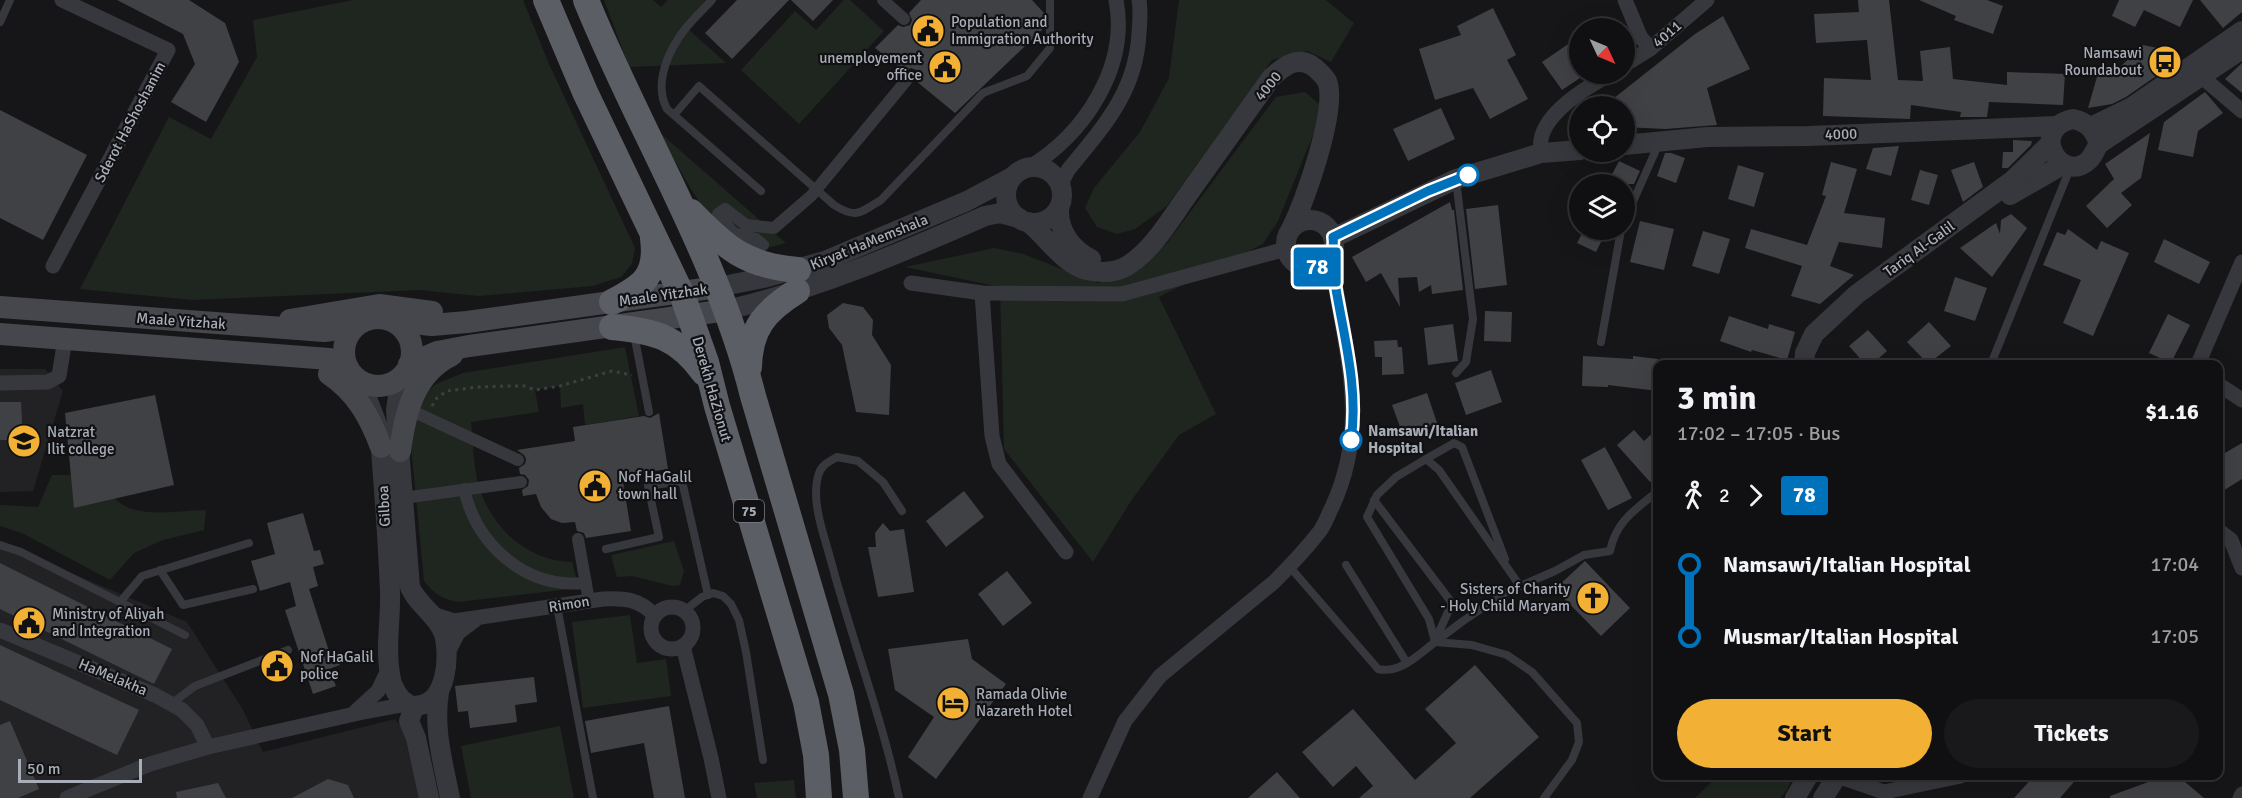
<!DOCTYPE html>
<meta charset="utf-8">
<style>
:root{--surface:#101012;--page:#19191b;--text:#f1f3f6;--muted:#9c9d9f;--line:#303032;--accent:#f2b134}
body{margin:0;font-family:Signika,sans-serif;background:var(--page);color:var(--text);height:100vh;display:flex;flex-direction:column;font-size:22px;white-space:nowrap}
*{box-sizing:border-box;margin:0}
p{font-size:20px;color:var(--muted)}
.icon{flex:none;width:33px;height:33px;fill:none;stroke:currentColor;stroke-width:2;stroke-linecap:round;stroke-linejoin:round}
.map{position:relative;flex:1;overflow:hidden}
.details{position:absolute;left:1653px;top:360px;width:570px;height:420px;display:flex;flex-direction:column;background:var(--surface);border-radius:12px;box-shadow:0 6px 24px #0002,0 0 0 2px var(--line)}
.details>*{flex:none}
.badge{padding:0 12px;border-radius:4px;font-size:21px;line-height:39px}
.needle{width:39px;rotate:134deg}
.controls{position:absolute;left:1569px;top:18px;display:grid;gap:12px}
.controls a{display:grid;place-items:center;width:66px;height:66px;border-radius:50%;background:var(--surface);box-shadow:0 6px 24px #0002,0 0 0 2px var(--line);font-size:30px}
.scale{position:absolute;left:18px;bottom:15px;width:124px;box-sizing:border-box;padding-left:6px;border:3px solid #a8adb8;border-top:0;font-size:16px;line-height:21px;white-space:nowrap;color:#a8adb8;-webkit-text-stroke:4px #111113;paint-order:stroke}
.map>.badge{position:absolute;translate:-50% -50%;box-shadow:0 0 0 3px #fff}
.legs{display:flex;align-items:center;gap:9px;height:66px;padding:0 24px;font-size:20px}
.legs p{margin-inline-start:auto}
.headline{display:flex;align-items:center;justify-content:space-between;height:102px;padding:0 24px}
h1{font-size:33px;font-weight:800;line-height:45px}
.action{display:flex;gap:12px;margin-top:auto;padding:12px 24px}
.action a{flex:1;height:69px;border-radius:36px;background:var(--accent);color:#111;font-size:24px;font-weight:800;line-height:69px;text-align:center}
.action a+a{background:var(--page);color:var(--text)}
ul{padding:0 24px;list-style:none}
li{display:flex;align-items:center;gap:21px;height:72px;font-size:22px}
li i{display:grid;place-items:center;width:9px;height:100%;margin:0 8px;background:currentColor}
li i::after{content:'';width:15px;height:15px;margin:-8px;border:4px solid;border-radius:50%;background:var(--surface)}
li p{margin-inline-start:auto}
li:first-child i{background:linear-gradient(#0000 50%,currentColor 0)}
li:last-child i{background:linear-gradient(currentColor 50%,#0000 0)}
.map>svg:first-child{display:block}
.built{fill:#222225}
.green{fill:#1e261f}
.building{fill:#404145}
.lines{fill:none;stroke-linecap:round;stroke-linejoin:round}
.path{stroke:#3d3f44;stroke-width:3;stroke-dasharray:3 4.5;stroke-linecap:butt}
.service{stroke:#37383d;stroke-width:8}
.pedestrian{stroke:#37383d;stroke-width:12}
.minor{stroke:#37383d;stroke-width:15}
.tertiary{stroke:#37383d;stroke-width:20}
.secondary{stroke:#45474d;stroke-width:22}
.trunk{stroke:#5b5e65;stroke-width:26}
.line-1-casing{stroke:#fff;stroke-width:14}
.line-1{stroke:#0072bc;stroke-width:9}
.stop-1-dot{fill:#fff;stroke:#0072bc;stroke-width:3}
.labels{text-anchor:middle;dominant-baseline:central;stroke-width:4.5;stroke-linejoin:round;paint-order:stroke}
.shield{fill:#111113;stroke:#7b7e86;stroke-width:1.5}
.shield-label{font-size:14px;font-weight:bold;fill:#a8adb8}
.poi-label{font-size:15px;fill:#a8adb8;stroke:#111113;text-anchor:start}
.street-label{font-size:15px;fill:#a8adb8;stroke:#111113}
.stop-label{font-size:15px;font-weight:bold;fill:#a8adb8;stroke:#111113;text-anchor:start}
</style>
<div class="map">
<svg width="2242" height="798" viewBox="0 0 2242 798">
<rect width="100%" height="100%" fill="#161618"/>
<g class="built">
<path d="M0 369H45L63 391 33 491 0 492Z"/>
<path d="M0 543 187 622 243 710 263 752 395 719 415 743 431 798H0Z"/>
</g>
<g class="green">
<path d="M353 0H523L549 64 635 248 632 264 621 277 593 286 479 296 419 290 192 300 80 289 169 117 211 139 257 57 253 20Z"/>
<path d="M604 0H653L661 7 668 0H713L688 29 726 63 629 67Z"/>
<path d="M844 0H850L884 31 799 124 741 70 795 11 816 30Z"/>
<path d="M1179 0H1326L1354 23 1331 62 1307 51 1272 60 1167 206 1135 229 1117 234 1097 227 1085 208 1094 188 1140 132 1169 78Z"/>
<path d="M1305 92 1324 108 1278 221 1263 244 1159 297 1216 414 1179 435 1131 501 1093 562 1004 449 1000 287 905 267 994 248 1023 254 1098 283 1132 274 1167 243 1276 97Z"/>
<path d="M660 133 786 243C773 247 759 251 745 246 709 232 678 165 660 133Z"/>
<path d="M625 347 639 416 585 425 583 404 561 408 560 386 535 390 539 412 471 422C473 439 473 457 476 473 484 521 523 561 572 562L579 588 458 602C442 599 434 594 424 581L411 446 421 397 436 384 463 373Z"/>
<path d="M52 475H100C119 525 162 511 206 510L204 530 163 540 134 553 110 580 24 534 0 526V505L38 507Z"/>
<path d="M674 541 684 571 680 585 672 586 632 576 617 577 611 555Z"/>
<path d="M630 615 637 663 666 659 671 696 583 708 572 622Z"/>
<path d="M560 726 574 798H471L461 746Z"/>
<path d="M1718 776H1793L1787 790 1780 798H1695Z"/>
<path d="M794 780 796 798H757L754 783Z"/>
</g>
<g class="building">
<path d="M117 0H189L225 23 239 62 206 122 171 102 195 64 183 34Z"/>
<path d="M737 0H789L732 59 705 33Z"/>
<path d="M791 0H833L813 21Z"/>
<path d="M921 0H1032L1044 13V28L955 113 916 81 918 77 916 70 911 68 904 71 875 48 898 25 903 27 910 25 912 20 909 13Z"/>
<path d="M1858 0H1889L1898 80 1923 81 1920 51 1950 47 1953 79 2007 85V72L2065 74 2063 105 1989 102 1987 117H1960L1961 112 1911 105 1910 119 1823 116 1824 78 1871 80 1867 40 1816 43 1814 14 1859 12Z"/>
<path d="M1919 0H1987L2003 6 1993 34 1954 20 1956 16Z"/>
<path d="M2119 0H2193L2180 27 2144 10 2135 27 2112 16Z"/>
<path d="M2200 0H2242V12L2223 28Z"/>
<path d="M1493 8 1516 55 1507 60 1528 99 1490 119 1473 88 1435 100 1419 49 1461 35 1457 26Z"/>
<path d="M1723 16 1750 69 1707 88 1717 125 1665 129 1624 127V106H1604L1695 34Z"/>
<path d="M1580 36V78L1562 90 1542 62Z"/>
<path d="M2143 45 2177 52 2182 58 2126 97 2112 104 2088 108 2099 70 2108 68 2116 71Z"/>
<path d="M2242 63V93L2225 79Z"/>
<path d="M2205 92 2223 113 2198 131 2193 157 2158 150 2164 122Z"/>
<path d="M1441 108 1455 139 1408 161 1393 129Z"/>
<path d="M0 110 87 155 43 240 0 218Z"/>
<path d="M2150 133 2141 178 2121 193 2132 205 2107 228 2086 206 2114 179 2105 164Z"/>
<path d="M2013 140 2032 141 2031 145 2008 168H2002L2003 152H2013Z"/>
<path d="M1899 146 1891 176 1866 169 1873 148Z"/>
<path d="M1665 153H1671L1685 158 1676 183 1657 176Z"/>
<path d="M1619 161 1640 171 1634 184H1607Z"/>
<path d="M1831 162 1857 169 1844 213 1885 218 1882 248 1839 242 1830 266 1854 275 1820 304 1791 296 1802 266 1745 248 1751 229 1807 245 1826 196 1822 195Z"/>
<path d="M1974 162 1983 187 1963 202 1951 170Z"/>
<path d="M1738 165 1764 173 1754 207 1728 199Z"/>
<path d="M1920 170 1938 175 1929 205 1911 200Z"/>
<path d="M1450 202 1452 210H1454L1463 290 1432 294 1431 285 1419 292 1417 277 1398 278 1400 307 1381 273 1366 282 1352 257Z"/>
<path d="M1498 205 1507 285 1475 289 1466 209Z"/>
<path d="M2011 214 2027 228 1992 277 1960 248 1996 223 2000 234 2001 220Z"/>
<path d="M1640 221 1674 229 1664 270 1630 262Z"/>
<path d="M2068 229 2097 250 2101 241 2129 253 2093 336 2063 323 2081 280 2043 265 2057 232 2065 235Z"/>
<path d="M1584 230H1607L1596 252 1577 243Z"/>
<path d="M1703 231 1730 239 1719 274 1692 266Z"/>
<path d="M2164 239 2210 262 2199 284 2154 262Z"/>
<path d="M1955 277 1987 288 1975 321 1944 311Z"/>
<path d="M843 303 863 307 873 320 872 335 891 365 889 415 856 412 842 345 829 328 827 315Z"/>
<path d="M1485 311 1512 312 1511 342 1484 341Z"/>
<path d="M2168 314 2190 325 2171 363 2149 353Z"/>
<path d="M1729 316 1768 329 1769 324 1795 332 1787 360 1752 350 1751 352 1720 341Z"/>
<path d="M1929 322 1951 346 1928 364 1907 342Z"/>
<path d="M1453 324 1458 361 1428 365 1424 328Z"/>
<path d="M1868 330 1887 351 1872 364H1865L1849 346Z"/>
<path d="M1397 340 1398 347H1402L1404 374 1382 375V357H1375L1374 341Z"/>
<path d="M1583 356 1633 359V356L1658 359V391L1608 385V387L1582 386Z"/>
<path d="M1491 370 1502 402 1466 415 1455 383Z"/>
<path d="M1427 393 1437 423 1403 435 1392 405Z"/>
<path d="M155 395 174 485 74 508 65 413Z"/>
<path d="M0 402H21L23 440H0Z"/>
<path d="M659 413 668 469 622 476 631 531 586 538 584 533 577 531 575 522 562 523 551 519 541 507 536 494 523 496 522 490 528 486 529 480 525 475 520 474 519 468 525 464 526 459 524 455 517 450 575 441 573 427 644 416 650 418Z"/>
<path d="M1658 428V475L1650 482 1617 445 1634 430 1644 441Z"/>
<path d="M2242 443V479L2218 494V457Z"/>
<path d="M1605 447 1632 498 1608 510 1581 460Z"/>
<path d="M964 491 984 517 946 547 926 521Z"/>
<path d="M303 513 314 551 320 550 324 564 313 567 318 586 309 589 329 651 335 649 340 665 329 669 336 686 313 694 285 610 296 606 290 582 260 591 251 561 275 554 267 523Z"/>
<path d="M883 523 890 531 904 529 914 592 878 597 868 547H876L875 533Z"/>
<path d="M1585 561 1630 608 1601 636 1555 589Z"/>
<path d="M0 563 172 649 154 684 0 609Z"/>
<path d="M1007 571 1032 603 1003 626 978 594Z"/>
<path d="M968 639 972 659 1006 684 936 779 908 757 934 717 895 690 888 649Z"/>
<path d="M0 645 139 710 117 755 0 700Z"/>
<path d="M1475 665 1539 737 1470 798H1359L1373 786 1356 766 1333 787 1302 752 1353 709 1415 780 1456 743 1425 709Z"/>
<path d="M534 677 537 702 515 705 517 722 470 728 468 711 458 712 455 686Z"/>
<path d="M669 706 685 798H654L644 743 591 753 585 721Z"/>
<path d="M10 721 39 789 18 798H0V725Z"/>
<path d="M1277 772 1300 798H1248Z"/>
<path d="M2034 776H2079L2060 798H2014Z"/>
<path d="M2156 776H2178L2204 798H2110V796L2151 781Z"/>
<path d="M328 779 348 785 354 798H292Z"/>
<path d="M218 783 226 798H177L176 792Z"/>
</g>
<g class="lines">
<path class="path" d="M432 406 437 398 447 391 477 387 511 386H525L535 390 560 386 612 371 632 375"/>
<g class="service">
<path d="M712 0C701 12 686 25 678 39 665 59 655 87 667 109L761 191"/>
<path d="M0 22 10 0"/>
<path d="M674 115 699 86 834 205C856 219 860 213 881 200L983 93 1027 76 1050 48V0"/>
<path d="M1624 222 1659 143"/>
<path d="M634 334 649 412"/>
<path d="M1601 342 1621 230"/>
<path d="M1991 364 2071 166"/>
<path d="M1456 373 1466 362 1473 319 1456 180"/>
<path d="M1426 459 1454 443 1462 447 1505 559"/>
<path d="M1374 500 1452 603 1435 641"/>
<path d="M0 545 21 552 185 635"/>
<path d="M606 549 659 537 648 486 682 481 708 595"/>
<path d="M1346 565 1407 663"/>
<path d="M1289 566 1378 669C1400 674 1418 655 1435 642L1472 645 1507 655 1532 672 1577 723 1579 742 1572 760 1544 798"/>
<path d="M160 570 183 605 253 589"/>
<path d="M120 602 142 576 249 543"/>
<path d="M557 606 593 798"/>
<path d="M684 611 702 597 713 593 723 596 731 604 739 620 746 652 763 760"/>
<path d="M1435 642 1429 619 1367 517 1377 495 1396 477 1426 459 1439 470 1520 586"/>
<path d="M1435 642 1463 621 1506 592 1555 571 1584 555 1610 551C1616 521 1635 510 1658 491"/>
<path d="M171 704 195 686 288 650"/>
<path d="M899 798C882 717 852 640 831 561 824 535 811 502 818 476 821 465 828 462 837 457L858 461 883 482 902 511"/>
</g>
<g class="pedestrian">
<path d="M883 0 904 19"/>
<path d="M730 240 763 245 756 239 733 233 718 214 725 209 746 225 774 228 811 196 910 76"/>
<path d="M408 409 518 460"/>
<path d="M464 489C477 546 526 589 586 583"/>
<path d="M403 498 521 482"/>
<path d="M578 539 589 601"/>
</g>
<g class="minor">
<path d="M1625 0 1640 36 1650 49"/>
<path d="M1624 65 1650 49 1707 0"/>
<path d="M2202 77 2242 111"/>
<path d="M1541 153C1541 149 1540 143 1541 139 1547 110 1588 87 1610 74"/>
<path d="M1028 168C1084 135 1129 67 1116 0"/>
<path d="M1062 190 1063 180 1068 170C1104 126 1136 92 1139 33 1140 22 1141 11 1139 0"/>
<path d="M53 266 168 50 62 0"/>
<path d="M911 283 982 293 1122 294 1286 249"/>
<path d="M982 293 992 436 999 464 1066 552"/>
<path d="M2198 364 2242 262"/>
<path d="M0 383 48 382 59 376 65 339"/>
<path d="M2218 384 2242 400"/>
<path d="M2218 530 2231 540 2242 568"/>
<circle cx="672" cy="628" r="21"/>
<path d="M432 614 454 621 603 599C625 598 640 599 655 616"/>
<path d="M0 630 155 695 182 710 197 725 208 747"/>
<path d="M683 646 711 758 719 798"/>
<path d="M446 656 458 633 475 620"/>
<path d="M356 711 378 691 389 668"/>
<path d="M1837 776 1884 792 1961 776"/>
<path d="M67 798 150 764 208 747 359 713 407 704"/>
<path d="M1090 798 1125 721 1160 676 1274 582C1290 566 1306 549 1320 531 1325 524 1328 515 1332 507 1368 431 1348 361 1335 283L1315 268"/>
<path d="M2240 798 2242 794"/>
</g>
<g class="tertiary">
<path d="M2073 119C2088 122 2094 130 2099 144 2095 149 2094 155 2089 160 2062 186 2027 129 2073 119Z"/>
<path d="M2091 127 2132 107 2242 31"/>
<path d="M2099 144 2242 49"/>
<path d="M1624 145 1707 137 1809 136 2057 126"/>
<circle cx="1034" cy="195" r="28"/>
<path d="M2010 195 2064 164"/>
<path d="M1059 209C1058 231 1072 250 1091 259"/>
<circle cx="1310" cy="244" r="24"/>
<path d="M1028 222C1047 237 1063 264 1087 270 1100 273 1115 273 1127 266 1153 250 1171 218 1189 193 1216 155 1243 117 1271 78 1282 68 1295 56 1311 65 1316 68 1324 76 1327 81 1338 108 1305 201 1292 227"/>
<path d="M1333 238 1456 179 1541 153 1580 150"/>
<path d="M718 287 763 278 825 261 967 201 1012 177"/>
<path d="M727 310C817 289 901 253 985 216L1000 213 1019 218"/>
<path d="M1804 364 1805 353 1814 334 1857 294 2013 180 2050 144"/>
<path d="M360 380 377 424 380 437C384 488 388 540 390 592 391 619 385 647 390 674 391 685 398 699 408 704 412 707 416 706 421 705 447 700 450 655 444 634 437 614 418 606 410 587L396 410 399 389 403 374"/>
<path d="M439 692C433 728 443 763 450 798"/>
<path d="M414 707 409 721 416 738 429 798"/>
<path d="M1795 798 1808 776"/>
<path d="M1823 798 1837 776"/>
</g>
<g class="secondary">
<path d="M0 307 324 331 340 329 361 322"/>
<circle cx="378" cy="352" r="34"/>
<path d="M290 320 379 305 432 312"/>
<path d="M393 321 432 325 467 322 718 287"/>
<path d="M0 334 329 359 348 368"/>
<path d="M409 364 437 352 469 346 727 310"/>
<path d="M329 374C356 392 370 417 381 447"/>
<path d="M400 451C405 413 414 373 452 355"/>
</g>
<g class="trunk">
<path d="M546 0 585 92 683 297 706 362 717 406 806 702 816 755 819 798"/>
<path d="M586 0C640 133 718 256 753 396L841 694 852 750 856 798"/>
<path d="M691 212C726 248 746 266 798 270"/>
<path d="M612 302C643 286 658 276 653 238"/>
<path d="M612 327C655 331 678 337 704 373"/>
<path d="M749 367C750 328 765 311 797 291"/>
</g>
</g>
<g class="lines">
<g class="line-1-casing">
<path id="line-1" d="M1351 440C1359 389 1343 333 1335 283L1315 268C1329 262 1335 253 1333 237L1428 191 1468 175"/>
</g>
<use href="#line-1" class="line-1"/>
</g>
<defs>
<g id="civic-disc" transform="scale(1.725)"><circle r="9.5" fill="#f2b134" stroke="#111113"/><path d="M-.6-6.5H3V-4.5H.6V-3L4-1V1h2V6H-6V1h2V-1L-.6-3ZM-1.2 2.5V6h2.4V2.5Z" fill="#111"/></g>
<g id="bus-disc" transform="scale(1.725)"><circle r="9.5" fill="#f2b134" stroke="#111113"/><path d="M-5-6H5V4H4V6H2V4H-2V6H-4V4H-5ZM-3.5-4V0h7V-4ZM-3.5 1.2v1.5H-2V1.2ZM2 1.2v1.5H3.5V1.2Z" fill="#111"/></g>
<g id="university-disc" transform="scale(1.725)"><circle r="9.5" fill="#f2b134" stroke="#111113"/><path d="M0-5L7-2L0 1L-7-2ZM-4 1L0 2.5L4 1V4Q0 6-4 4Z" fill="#111"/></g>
<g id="church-disc" transform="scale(1.725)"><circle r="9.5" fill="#f2b134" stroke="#111113"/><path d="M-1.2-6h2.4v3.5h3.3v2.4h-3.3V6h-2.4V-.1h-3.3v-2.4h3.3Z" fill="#111"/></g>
<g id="hotel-disc" transform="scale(1.725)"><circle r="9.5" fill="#f2b134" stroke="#111113"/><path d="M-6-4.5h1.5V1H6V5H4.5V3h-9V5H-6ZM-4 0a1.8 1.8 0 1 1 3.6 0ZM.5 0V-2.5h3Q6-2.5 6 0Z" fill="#111"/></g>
</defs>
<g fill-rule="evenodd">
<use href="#civic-disc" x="928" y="31"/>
<use href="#bus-disc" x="2165" y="62"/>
<use href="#civic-disc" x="945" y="67"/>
<use href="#university-disc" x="24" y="441"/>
<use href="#civic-disc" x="595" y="486"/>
<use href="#church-disc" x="1593" y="598"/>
<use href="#civic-disc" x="29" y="623"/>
<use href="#civic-disc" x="277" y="666"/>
<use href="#hotel-disc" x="953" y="703"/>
</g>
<g class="stop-1-dot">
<circle cx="1468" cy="175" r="10"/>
<circle cx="1351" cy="440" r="10"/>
</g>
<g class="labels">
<rect class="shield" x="734" y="500" width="30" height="22" rx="4.5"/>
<g class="shield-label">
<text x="749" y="511">75</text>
</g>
<g class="poi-label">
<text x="951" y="22">Population and<tspan x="951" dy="17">Immigration Authority</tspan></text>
<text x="2142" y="53" text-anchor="end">Namsawi<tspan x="2142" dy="17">Roundabout</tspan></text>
<text x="922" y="58" text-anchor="end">unemployement<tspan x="922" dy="17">office</tspan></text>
<text x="47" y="432">Natzrat<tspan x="47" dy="17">Ilit college</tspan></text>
<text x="618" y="477">Nof HaGalil<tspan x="618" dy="17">town hall</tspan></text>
<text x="1570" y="589" text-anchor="end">Sisters of Charity<tspan x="1570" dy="17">- Holy Child Maryam</tspan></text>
<text x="52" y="614">Ministry of Aliyah<tspan x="52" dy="17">and Integration</tspan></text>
<text x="300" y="657">Nof HaGalil<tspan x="300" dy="17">police</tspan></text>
<text x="976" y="694">Ramada Olivie<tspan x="976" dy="17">Nazareth Hotel</tspan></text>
</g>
<g class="street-label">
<text transform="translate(1667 34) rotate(-41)">4011</text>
<text transform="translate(1268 86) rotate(-51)">4000</text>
<text transform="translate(130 122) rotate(-62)">Sderot HaShoshanim</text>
<text transform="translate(1841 134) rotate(-2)">4000</text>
<text transform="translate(869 242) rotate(-22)">Kiryat HaMemshala</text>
<text transform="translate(1919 249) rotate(-36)">Tariq Al-Galil</text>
<text transform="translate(663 295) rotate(-8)">Maale Yitzhak</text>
<text transform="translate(181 321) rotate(4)">Maale Yitzhak</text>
<text transform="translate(712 389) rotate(74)">Derekh HaZionut</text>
<text transform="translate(384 506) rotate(-93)">Gilboa</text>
<text transform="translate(569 604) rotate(-9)">Rimon</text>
<text transform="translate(113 677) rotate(23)">HaMelakha</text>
</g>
<g class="stop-label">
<text x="1368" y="431">Namsawi/Italian<tspan x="1368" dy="17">Hospital</tspan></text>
</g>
</g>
</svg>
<div class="controls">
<a><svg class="needle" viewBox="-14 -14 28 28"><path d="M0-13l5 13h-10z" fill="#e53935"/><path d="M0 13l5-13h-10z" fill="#9c9d9f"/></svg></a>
<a><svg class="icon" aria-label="locate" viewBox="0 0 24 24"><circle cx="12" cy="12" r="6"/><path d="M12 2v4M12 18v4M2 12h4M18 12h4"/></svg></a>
<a><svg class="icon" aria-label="layers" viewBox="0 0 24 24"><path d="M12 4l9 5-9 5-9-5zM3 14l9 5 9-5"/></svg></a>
</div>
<div class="scale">50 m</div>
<b class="badge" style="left:1317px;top:267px;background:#0072bc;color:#fff">78</b>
<section class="details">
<div class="headline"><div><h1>3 min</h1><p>17:02 – 17:05 · Bus</p></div><b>$1.16</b></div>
<div class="legs"><svg class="icon" aria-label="walk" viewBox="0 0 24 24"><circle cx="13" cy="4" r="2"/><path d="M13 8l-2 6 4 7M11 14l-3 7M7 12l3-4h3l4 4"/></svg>2<svg class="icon" aria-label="forward" viewBox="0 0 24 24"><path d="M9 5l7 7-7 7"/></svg><b class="badge" style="background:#0072bc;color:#fff">78</b></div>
<ul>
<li><i style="color:#0072bc"></i><b>Namsawi/Italian Hospital</b><p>17:04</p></li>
<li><i style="color:#0072bc"></i><b>Musmar/Italian Hospital</b><p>17:05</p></li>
</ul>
<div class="action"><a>Start</a><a>Tickets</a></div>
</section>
</div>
